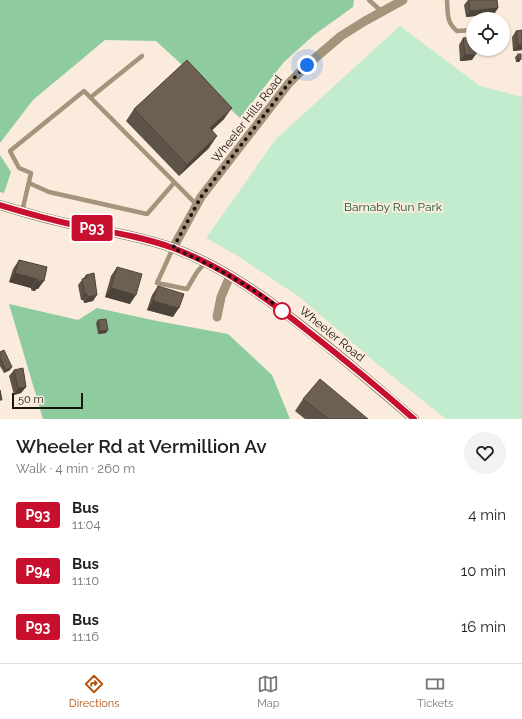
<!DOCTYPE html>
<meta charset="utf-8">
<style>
:root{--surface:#fff;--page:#f2f2f2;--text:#222;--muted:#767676;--line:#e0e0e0;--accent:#b45309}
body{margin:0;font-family:Raleway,sans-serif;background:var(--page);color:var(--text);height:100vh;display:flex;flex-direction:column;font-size:15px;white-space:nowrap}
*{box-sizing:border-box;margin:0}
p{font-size:13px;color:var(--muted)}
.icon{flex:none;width:22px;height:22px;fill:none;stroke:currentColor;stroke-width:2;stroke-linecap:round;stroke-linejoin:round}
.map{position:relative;height:419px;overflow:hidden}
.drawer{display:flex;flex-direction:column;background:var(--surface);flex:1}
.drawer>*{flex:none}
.badge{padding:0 8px;border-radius:3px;font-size:14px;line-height:26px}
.controls{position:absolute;left:466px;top:12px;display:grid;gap:8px}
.controls a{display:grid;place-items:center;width:44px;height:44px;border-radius:50%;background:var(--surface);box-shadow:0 1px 3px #0004;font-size:20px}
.scale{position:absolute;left:12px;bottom:10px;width:71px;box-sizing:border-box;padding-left:4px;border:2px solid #1b1610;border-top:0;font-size:11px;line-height:14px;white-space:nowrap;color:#1b1610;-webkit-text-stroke:3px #faebdc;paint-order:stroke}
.you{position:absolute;width:20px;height:20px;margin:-10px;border:3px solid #fff;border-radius:50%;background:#1a73e8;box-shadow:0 0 0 6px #1a73e833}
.map>.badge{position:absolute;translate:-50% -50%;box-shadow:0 0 0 2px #fff}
.round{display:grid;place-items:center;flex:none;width:42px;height:42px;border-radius:21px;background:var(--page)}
.head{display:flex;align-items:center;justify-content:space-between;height:68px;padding:0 16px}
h1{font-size:19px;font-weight:600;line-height:30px}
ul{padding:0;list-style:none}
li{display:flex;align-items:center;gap:12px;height:56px;padding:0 16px}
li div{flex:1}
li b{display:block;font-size:15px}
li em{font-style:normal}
li .badge{min-width:44px;font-weight:700;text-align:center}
.tabs{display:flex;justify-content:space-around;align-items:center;height:56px;border-top:1px solid var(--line);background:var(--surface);font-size:11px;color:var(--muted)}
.tabs a{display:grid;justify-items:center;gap:2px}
.tabs .on{color:var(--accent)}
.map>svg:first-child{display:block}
.green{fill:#c3ebce}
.forest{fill:#8ecc9f}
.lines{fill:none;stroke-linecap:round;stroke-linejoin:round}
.lane{stroke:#a5947b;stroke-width:4.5}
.street{stroke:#a5947b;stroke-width:9}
.secondary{stroke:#816843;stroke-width:10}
.wall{fill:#5e5347}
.shaded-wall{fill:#4c433a}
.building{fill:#6d6053;stroke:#4c433a}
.line-casing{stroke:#fff;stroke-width:9}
.line{stroke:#c8102e;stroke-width:6}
.walk{stroke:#1b1610;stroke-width:4;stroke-dasharray:0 7.2}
.stop-dot{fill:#fff;stroke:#c8102e;stroke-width:2}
.labels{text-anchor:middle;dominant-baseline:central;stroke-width:4;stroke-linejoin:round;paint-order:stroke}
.street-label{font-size:12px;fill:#1b1610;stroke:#faebdc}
.park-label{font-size:12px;fill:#0f572e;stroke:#faebdc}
</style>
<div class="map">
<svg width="522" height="419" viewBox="0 0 522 419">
<rect width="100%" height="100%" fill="#faebdc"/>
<path class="green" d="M400 26 480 86 522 97V419H446L377 364 301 298 236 255 206 238 276 139Z"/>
<g class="forest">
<path d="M0 0H354L353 7 314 35 284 62 240 118 156 41 105 40 33 100 0 143Z"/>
<path d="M0 155 11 172 4 193 0 192Z"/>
<path d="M9 304 78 320 97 308 157 321 228 334 272 375 290 419H43Z"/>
</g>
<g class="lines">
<g class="lane">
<path d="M369 0 381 11"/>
<path d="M447 0C448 13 446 22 457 31L473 30"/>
<path d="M91 97 142 56"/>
<path d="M29 183 49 192 147 214 174 183"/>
<path d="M22 212 31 173 19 168 10 151 84 91 197 205"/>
<path d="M173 248 157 283 187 289 197 272 205 263"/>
</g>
<g class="street">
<path d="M173 248 201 197 289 83 307 65 341 36 365 21 403 0"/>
<path d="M217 317 221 297 230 276"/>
</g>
<path class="secondary" d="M0 205C23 212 47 219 70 224 105 231 140 236 173 248 225 267 269 300 312 334 347 361 380 390 414 419"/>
</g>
<g class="wall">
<path d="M468 0H497L498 8 494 14 466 17 464 5Z"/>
<path d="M516 31 522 50 513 51 512 37Z"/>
<path d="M463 38 473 45 472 47V60L460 61 459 45Z"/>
<path d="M518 54 521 59 519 62H516L515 57Z"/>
<path d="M134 109 224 119 212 130 209 148 179 176 126 121Z"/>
<path d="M19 260 47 267 38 289H36L35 291 31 290V288L9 282 13 269Z"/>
<path d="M117 267 130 304 105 297 111 276Z"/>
<path d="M86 275 93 301 84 303 83 300H81L78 285Z"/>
<path d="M158 286 173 317 147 310 152 295Z"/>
<path d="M98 320 106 333 98 334 96 323Z"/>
<path d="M0 352 10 370 4 373 0 366Z"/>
<path d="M14 370 26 387 21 393 14 395 9 376Z"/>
<path d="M303 399 368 419H305L295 411Z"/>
</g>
<g class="shaded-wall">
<path d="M498 8 494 14 466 17 470 11Z"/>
<path d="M518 45H522V50L513 51Z"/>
<path d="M476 54 472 60 460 61 465 55Z"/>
<path d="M518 59H521L519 62H516Z"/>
<path d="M232 108 224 119 202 140 210 128Z"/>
<path d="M217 136 209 148 179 176 187 165Z"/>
<path d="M15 273 37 279 31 288 9 282Z"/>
<path d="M41 280 44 281 38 289H36L35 291 31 290 37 281Z"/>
<path d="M111 288 136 295 130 304 105 297Z"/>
<path d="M85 294H87L83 300H81Z"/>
<path d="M97 295 93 301 84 303 88 297Z"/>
<path d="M153 301 179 308 173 317 147 310Z"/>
<path d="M108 330 106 333 98 334 100 331Z"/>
<path d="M12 367 10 370 4 373 6 370Z"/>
<path d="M26 387 21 393 14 395 18 388Z"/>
</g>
<g class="building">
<path d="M469 0H497L498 8 470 11Z"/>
<path d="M522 30V45H518L516 31Z"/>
<path d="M473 37V42H471L472 49H476V54L465 55 463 38Z"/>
<rect x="518" y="54" width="3" height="5"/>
<path d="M187 60 232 108 210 128 217 136 187 165 134 109Z"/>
<path d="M19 260 47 267 44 281 41 280V282L37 281V279L15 273Z"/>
<path d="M117 267 142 274 136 295 111 288Z"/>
<path d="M94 273 97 295 88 297 87 294H85L82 279 87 278 86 275Z"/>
<path d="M158 286 184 294 179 308 153 301Z"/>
<path d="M106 319 108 330 100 331 98 320Z"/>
<path d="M4 350 12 367 6 370 0 358V352Z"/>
<path d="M23 368 26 387 18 388 14 370Z"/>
<path d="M320 379 368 419H328L303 399Z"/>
<path d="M0 390 2 400H0Z"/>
</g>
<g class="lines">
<g class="line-casing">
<path id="line" d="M0 205C26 213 52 220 79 226 111 232 143 237 173 248 224 267 268 299 309 332 345 360 380 389 414 419"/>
</g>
<use href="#line" class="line"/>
<path class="walk" d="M282 311 286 313C251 286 214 266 173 248L201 197 289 83 307 65"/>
</g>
<circle class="stop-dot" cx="282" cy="311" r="8"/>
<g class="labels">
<g class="street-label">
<text transform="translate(247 119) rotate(-52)">Wheeler Hills Road</text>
<text transform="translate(332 334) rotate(39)">Wheeler Road</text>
</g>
<g class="park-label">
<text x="393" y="207">Barnaby Run Park</text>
</g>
</g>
</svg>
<div class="controls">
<a><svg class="icon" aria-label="locate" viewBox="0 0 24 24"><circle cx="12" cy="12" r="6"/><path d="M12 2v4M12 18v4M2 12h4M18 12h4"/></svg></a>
</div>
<div class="scale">50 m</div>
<div class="you" style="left:307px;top:65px"></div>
<b class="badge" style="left:92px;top:228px;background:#c8102e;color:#fff">P93</b>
</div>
<section class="drawer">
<div class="head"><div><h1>Wheeler Rd at Vermillion Av</h1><p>Walk · 4 min · 260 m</p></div><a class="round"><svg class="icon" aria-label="heart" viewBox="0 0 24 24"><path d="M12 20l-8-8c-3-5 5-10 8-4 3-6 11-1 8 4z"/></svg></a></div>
<ul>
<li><span class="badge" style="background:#c8102e;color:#fff">P93</span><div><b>Bus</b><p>11:04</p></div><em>4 min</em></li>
<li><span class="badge" style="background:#c8102e;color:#fff">P94</span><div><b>Bus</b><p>11:10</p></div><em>10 min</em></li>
<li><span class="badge" style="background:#c8102e;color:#fff">P93</span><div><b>Bus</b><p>11:16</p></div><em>16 min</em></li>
</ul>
</section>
<nav class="tabs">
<a class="on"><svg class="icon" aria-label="directions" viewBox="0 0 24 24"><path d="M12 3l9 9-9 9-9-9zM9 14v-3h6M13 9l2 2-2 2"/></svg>Directions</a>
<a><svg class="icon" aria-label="map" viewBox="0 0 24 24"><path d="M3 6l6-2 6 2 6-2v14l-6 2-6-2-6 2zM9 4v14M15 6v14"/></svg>Map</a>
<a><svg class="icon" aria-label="tickets" viewBox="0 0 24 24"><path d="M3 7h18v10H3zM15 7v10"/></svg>Tickets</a>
</nav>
